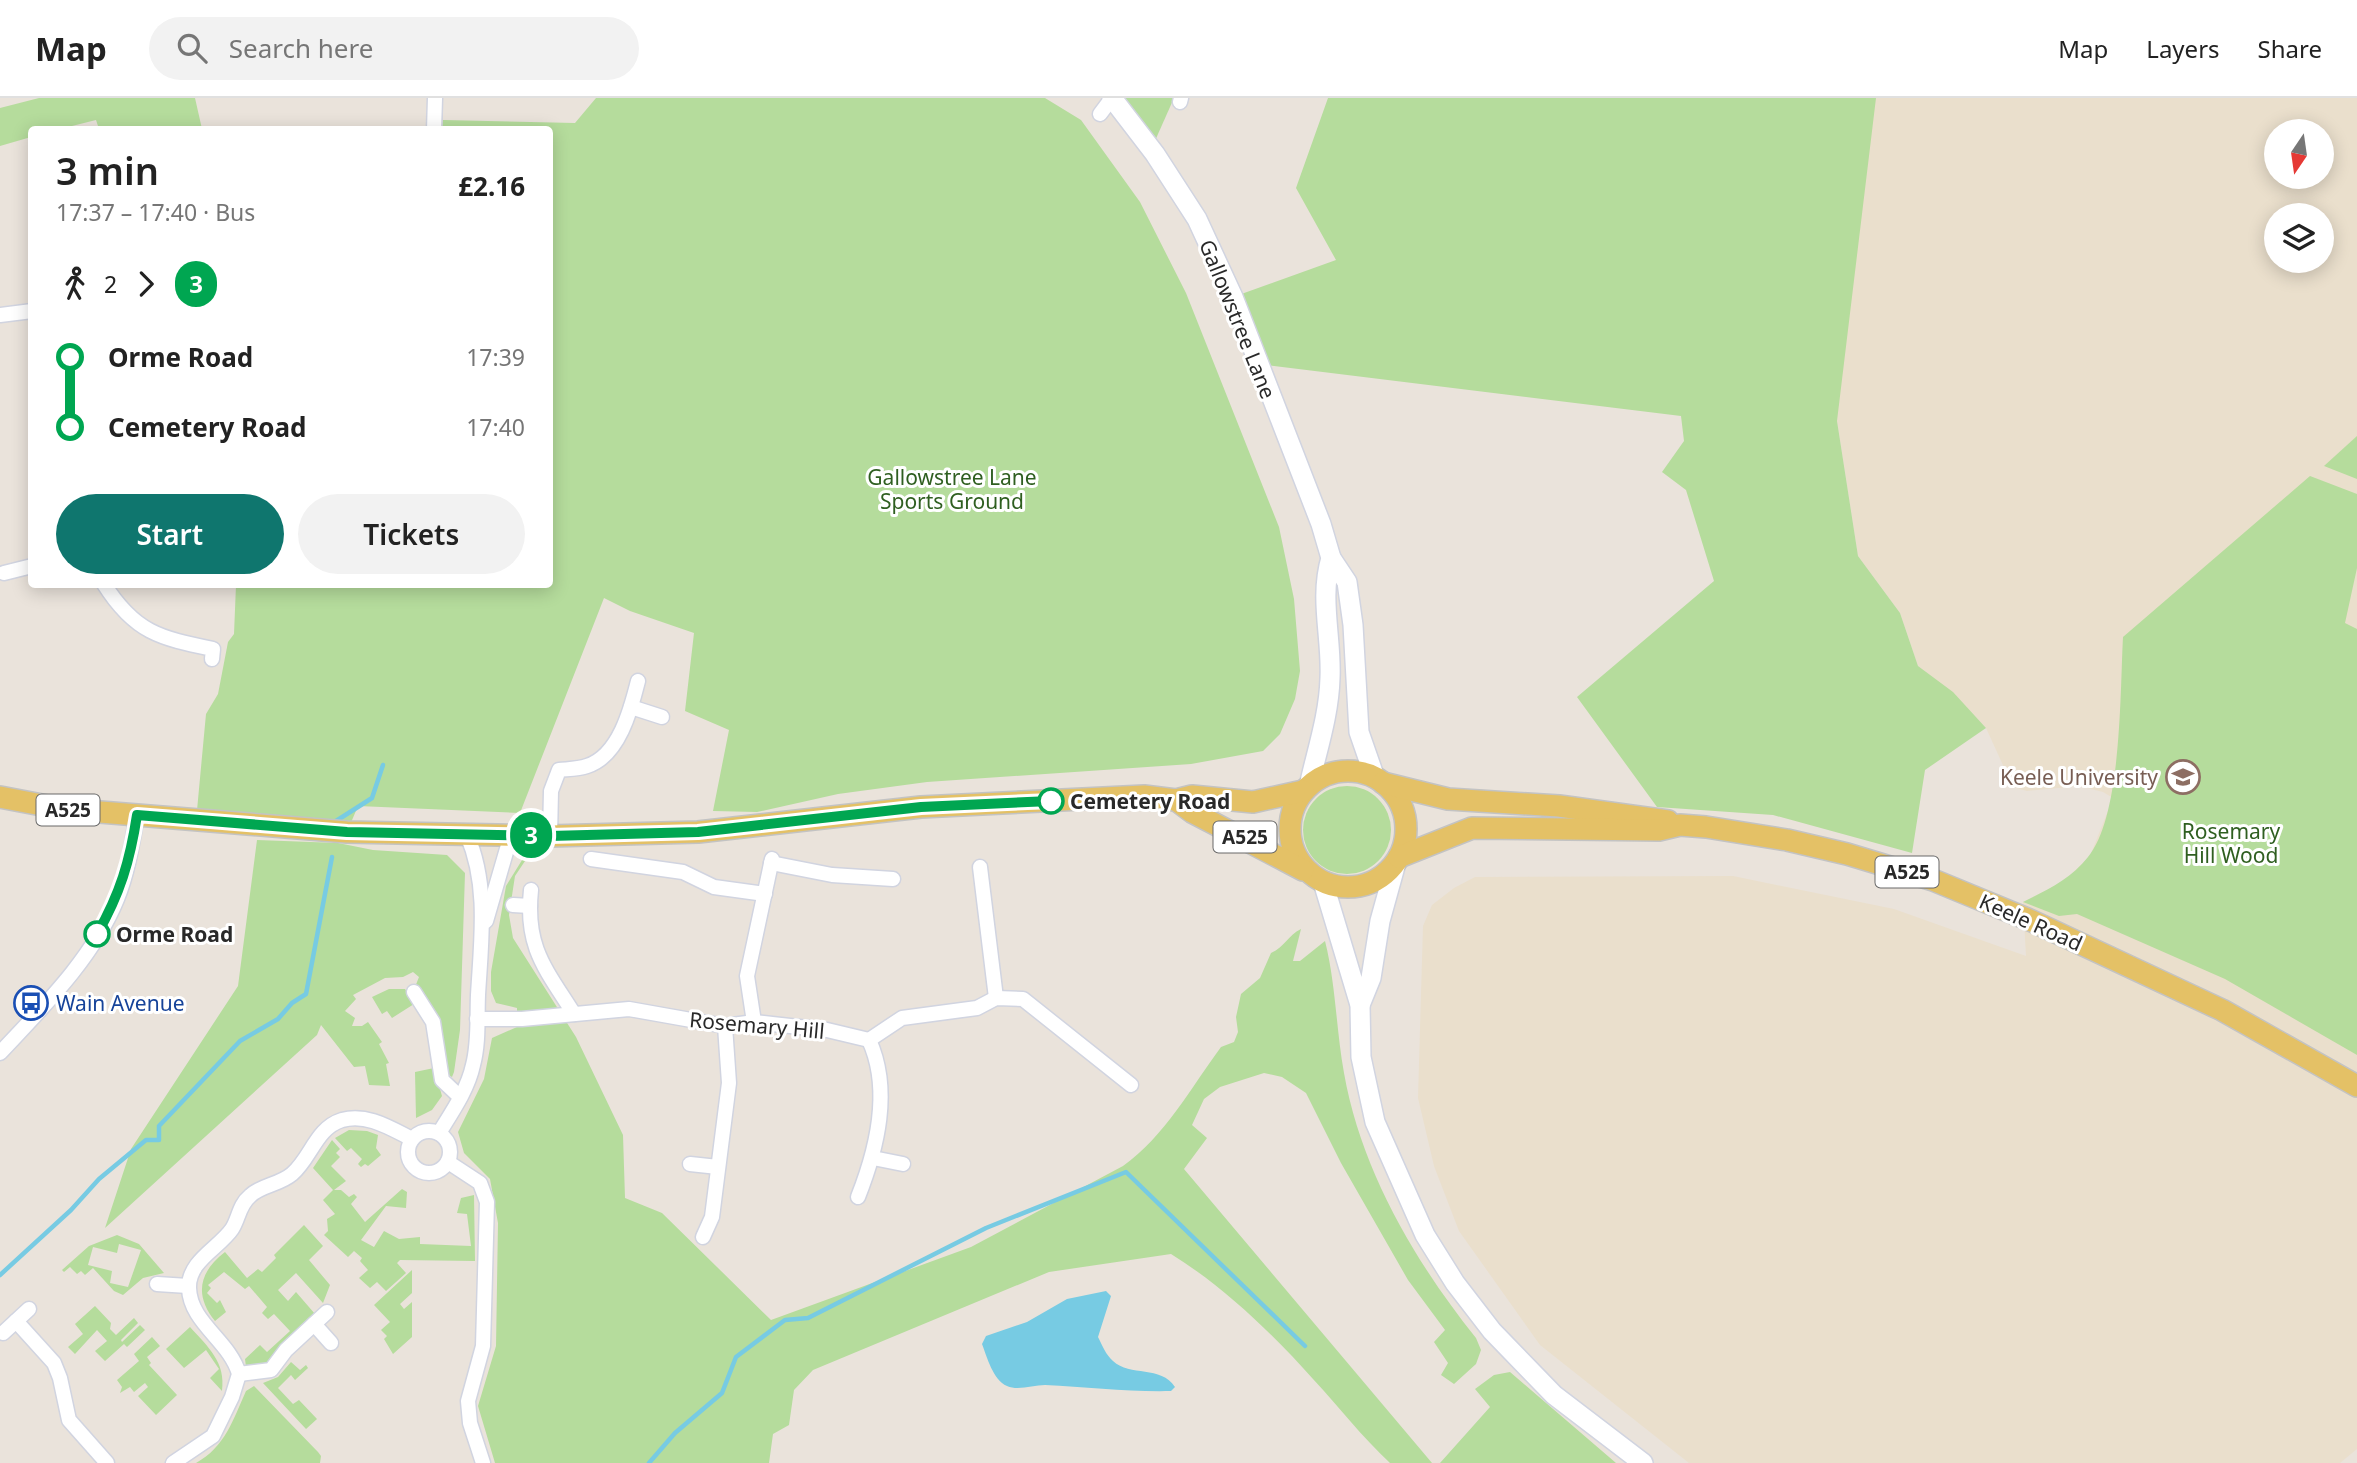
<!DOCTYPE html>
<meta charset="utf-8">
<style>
:root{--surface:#fff;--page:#f2f2f2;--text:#222;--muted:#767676;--line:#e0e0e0;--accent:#0f766e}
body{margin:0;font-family:"Noto Sans",sans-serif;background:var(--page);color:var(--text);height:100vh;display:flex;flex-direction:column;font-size:26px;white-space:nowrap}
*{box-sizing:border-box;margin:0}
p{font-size:23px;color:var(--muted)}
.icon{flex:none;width:38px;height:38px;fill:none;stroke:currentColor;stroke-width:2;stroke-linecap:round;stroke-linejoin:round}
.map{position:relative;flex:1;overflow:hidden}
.details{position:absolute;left:28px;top:28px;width:525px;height:462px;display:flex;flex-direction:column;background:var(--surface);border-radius:7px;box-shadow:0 4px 18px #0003}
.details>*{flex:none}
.badge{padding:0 14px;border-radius:23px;font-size:24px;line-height:46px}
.needle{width:46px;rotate:193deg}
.tools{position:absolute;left:2264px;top:21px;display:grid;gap:14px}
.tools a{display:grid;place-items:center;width:70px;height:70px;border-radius:50%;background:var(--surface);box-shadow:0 4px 18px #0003;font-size:35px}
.map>.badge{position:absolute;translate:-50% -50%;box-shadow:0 0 0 4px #fff}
.legs{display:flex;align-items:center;gap:10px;height:77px;padding:0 28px;font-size:23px}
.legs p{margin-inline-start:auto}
.summary{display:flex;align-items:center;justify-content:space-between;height:119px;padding:0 28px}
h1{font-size:38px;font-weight:600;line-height:52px}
.primary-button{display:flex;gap:14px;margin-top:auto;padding:14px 28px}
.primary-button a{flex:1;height:80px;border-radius:42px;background:var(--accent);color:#fff;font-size:28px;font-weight:600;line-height:80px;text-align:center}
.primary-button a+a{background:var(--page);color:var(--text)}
ul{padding:0 28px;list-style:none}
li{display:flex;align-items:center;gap:24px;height:70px;font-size:26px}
li i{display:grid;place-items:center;width:10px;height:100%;margin:0 9px;background:currentColor}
li i::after{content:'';width:18px;height:18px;margin:-9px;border:5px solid;border-radius:50%;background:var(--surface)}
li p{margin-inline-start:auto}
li:first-child i{background:linear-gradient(#0000 50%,currentColor 0)}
li:last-child i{background:linear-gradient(currentColor 50%,#0000 0)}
header{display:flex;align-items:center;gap:42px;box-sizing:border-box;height:98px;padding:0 35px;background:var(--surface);border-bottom:2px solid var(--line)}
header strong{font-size:33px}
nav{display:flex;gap:38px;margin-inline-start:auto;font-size:24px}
.search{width:490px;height:63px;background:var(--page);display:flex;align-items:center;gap:18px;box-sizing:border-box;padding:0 24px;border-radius:38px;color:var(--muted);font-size:26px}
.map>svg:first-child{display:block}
.education{fill:#eadfcc;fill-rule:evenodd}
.green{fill:#b5dc9c;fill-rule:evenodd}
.water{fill:#77cbe3}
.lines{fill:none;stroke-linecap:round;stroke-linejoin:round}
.stream{stroke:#77cbe3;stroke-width:4.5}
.street-casing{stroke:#d1d4e0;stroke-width:17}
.secondary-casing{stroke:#d1d4e0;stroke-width:22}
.primary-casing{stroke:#c3c3c3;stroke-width:24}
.street{stroke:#fff;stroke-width:14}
.secondary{stroke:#fff;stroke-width:19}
.primary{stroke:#e4c166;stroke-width:21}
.line-1-casing{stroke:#fff;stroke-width:16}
.line-1{stroke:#00a651;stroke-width:10}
.stop-1-dot{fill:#fff;stroke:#00a651;stroke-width:3.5}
.labels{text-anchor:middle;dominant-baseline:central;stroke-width:6;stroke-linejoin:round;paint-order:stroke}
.shield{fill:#fff;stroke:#696969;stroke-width:2}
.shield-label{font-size:19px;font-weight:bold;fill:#292929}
.street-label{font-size:21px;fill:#292929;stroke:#fff}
.park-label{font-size:21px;fill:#2f5f20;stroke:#fff}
.education-label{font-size:21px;fill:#785e54;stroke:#fff;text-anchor:end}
.stop-label{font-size:21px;font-weight:bold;fill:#292929;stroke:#fff;text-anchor:start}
.transit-label{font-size:21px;fill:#164399;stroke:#fff;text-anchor:start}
</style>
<header>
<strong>Map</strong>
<div class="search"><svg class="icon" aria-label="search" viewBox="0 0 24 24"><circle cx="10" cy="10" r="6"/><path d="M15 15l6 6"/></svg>Search here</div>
<nav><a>Map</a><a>Layers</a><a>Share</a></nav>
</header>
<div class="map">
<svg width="2357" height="1365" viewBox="0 0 2357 1365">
<rect width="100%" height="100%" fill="#eae3db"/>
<path class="education" d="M1796 0H2357V1351L2340 1365H1689L1540 1247 1459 1133 1434 1068 1418 1000 1423 828 1432 807 1454 790 1475 779 1733 778 1894 811 2026 858 2023 804 2062 785 2090 758 2113 700 2103 694 2079 688 2027 693 2013 689 1986 630 1952 594 1918 568 1900 515 1858 458 1837 323ZM2277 33H2322V79H2277ZM2277 117H2322V163H2277Z"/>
<g class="green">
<path d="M39 0H195L202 31H99L96 22 60 31 32 32 31 39 0 48V10Z"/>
<path d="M596 0H1045L1081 22 1140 104 1186 195 1279 429 1294 501 1300 573 1295 601 1280 636 1263 653 1191 666 927 684 838 696 757 714 713 713 729 632 685 613 694 535 630 513 604 500 520 715 358 708 347 734 196 723 206 616 218 596 228 544 234 536 236 487 550 486V32L442 31 443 22 575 25Z"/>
<path d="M1123 0H1174L1154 45Z"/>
<path d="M1328 0H1876L1837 323 1858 458 1900 515 1918 568 1953 594 1986 630 1925 672 1912 755 1773 717 1657 709 1577 599 1714 483 1686 392 1662 374 1684 343 1681 318 1257 266 1233 199 1336 162 1296 90Z"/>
<path d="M2357 338V381L2324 368Z"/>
<path d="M2310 378 2357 396V470L2345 525 2357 531V957L2225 881 2077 816 2059 818 2023 804C2047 792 2071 781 2088 759 2122 718 2120 594 2123 539Z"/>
<circle cx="1347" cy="732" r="44"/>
<path d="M257 742 338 745 373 752 447 757 465 775 460 932 454 974 452 979 446 975 415 889 419 879 413 874 403 879 385 880 353 897 356 901 345 913 355 920 352 928H362L368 924 382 944 379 946 389 965 386 966 390 988 369 987 365 968 354 969 321 927 317 937 105 1130 131 1051 238 888Z"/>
<path d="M527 754H531L515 778 509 817 513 840 576 939 623 1037 625 1100 662 1115 771 1222 971 1149 1123 1068C1165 1038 1190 991 1221 949L1234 944 1238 934 1236 919 1241 896 1260 880 1271 855C1285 849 1288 837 1301 831L1293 863H1300L1325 843C1336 887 1336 931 1344 975 1361 1072 1415 1164 1476 1240L1481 1252 1476 1266 1454 1286 1441 1277 1448 1265 1434 1244 1445 1232 1408 1182 1341 1065 1306 995 1282 979 1264 975 1220 989 1204 1001 1192 1027 1207 1040 1184 1071 1432 1365H1390C1362 1339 1339 1309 1313 1281 1273 1236 1223 1188 1171 1156L1049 1174 813 1272 794 1292 789 1327 773 1336 769 1365H495L478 1308 496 1248 498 1125 490 1081 464 1055 458 1034 484 981 492 940 517 929V910L496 905 491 893V874L506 788Z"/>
<path d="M389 891H405L414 906 392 920 387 913 382 916 372 899Z"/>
<path d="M434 970 442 998 432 1012 416 1020 415 974Z"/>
<path d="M349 1032 367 1033 378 1037 376 1050 381 1057 368 1068 365 1066 361 1069 358 1066 362 1061 351 1050 347 1053 335 1040Z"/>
<path d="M332 1042 340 1051 336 1055 340 1059 331 1068 346 1083 334 1092H341L349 1099 354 1096 357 1099 351 1106 365 1124 402 1091 407 1094 406 1110 386 1108 361 1142 374 1149 384 1133 399 1141 420 1139V1146L471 1148 467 1116 457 1115 461 1100 474 1097 475 1163 400 1162 397 1165 406 1175 386 1193 377 1184 370 1190 359 1180 368 1172 360 1163 362 1160 354 1153 348 1159 324 1137 328 1133 327 1121 335 1116 323 1102 333 1092 313 1070Z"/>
<path d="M304 1127 323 1148 309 1162 330 1187 323 1205 296 1175 278 1192 288 1203 296 1194 315 1216 275 1254 266 1268 246 1269 245 1261 260 1247 267 1254 290 1233 274 1216 268 1221 262 1215 267 1209 249 1188 245 1191 224 1174 208 1187 211 1190 207 1195 217 1205 220 1202 226 1214 215 1223C194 1197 199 1174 225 1154L247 1180 258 1171 262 1174 276 1160 274 1157Z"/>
<path d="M117 1137 139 1146 164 1175 143 1180 123 1197 114 1193 93 1170 85 1177 81 1173 77 1176 70 1169 64 1174 62 1172 89 1148ZM119 1146 141 1152 128 1189 110 1185 112 1173 88 1167 93 1149 117 1155Z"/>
<path d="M412 1172V1195L400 1206 404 1211 412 1204V1239L393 1256 384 1241 387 1238 381 1232 390 1224 374 1207Z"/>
<path d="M95 1208 111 1225 110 1231 116 1237 134 1220 138 1225 121 1242 122 1244 140 1227 145 1232 127 1249 124 1246 105 1263 95 1253 107 1243 97 1232 75 1256 68 1249 83 1236 75 1226Z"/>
<path d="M190 1229C208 1249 226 1264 222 1293L210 1280 219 1271 206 1252 184 1270 166 1251Z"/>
<path d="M152 1239 160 1248 147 1259 151 1265 149 1267 177 1297 156 1317 138 1298 148 1289 145 1285 134 1294 130 1289 120 1295 122 1289 117 1282 139 1263 134 1256Z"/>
<path d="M291 1264 300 1272 306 1267 308 1270 295 1282 291 1277 278 1290 293 1306 299 1302 317 1321 306 1331 263 1285 278 1279Z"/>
<path d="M1510 1274 1616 1365H1440L1490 1309 1475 1291 1494 1277Z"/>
<path d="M254 1288 318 1354 321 1358 320 1365H196C225 1349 233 1322 246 1293Z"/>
</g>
<path class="water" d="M1106 1193 1111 1198 1098 1239C1102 1247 1106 1257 1113 1263 1130 1279 1161 1267 1175 1289L1171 1293C1129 1294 1087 1289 1045 1287 1033 1287 1018 1293 1007 1288 993 1282 987 1259 982 1246L986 1238 1027 1224 1067 1201Z"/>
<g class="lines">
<g class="stream">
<path d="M336 723 372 700 383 667"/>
<path d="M0 1177 71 1112 99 1081 146 1042H159V1028L240 943 278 921 292 905 306 896 332 759"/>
<path d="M649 1365 675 1335 722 1295 736 1259 785 1222 808 1220 986 1130 1126 1074 1305 1248"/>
</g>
<g class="street-casing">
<g id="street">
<path d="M1180 4 1181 0"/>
<path d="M1100 16 1112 0"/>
<path d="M434 32 435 0"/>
<path d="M0 217 32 213"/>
<path d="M4 475 32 468"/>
<path d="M104 486C135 535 160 540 213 551L212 561"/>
<path d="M631 609 662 619"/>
<path d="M550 738 551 693 559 672C568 671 578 671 587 668 619 658 631 611 638 583"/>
<path d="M591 761 683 774 714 789 765 796"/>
<path d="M771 765 832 777 893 781"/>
<path d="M980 769 996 900"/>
<path d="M531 792C525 849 545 870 574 916"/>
<path d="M513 807 530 808"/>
<path d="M486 823 511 737"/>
<path d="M414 894 433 924 442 982 460 999"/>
<path d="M477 921H522L629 911 725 928 754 924 827 932 869 942"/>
<path d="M754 924 747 878 772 761"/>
<path d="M869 942 902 920 977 910 996 900 1023 901 1131 987"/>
<path d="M0 955C43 909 93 860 117 801 128 774 132 746 137 717"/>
<circle cx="429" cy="1054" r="21"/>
<path d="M439 1035C452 1014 468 991 473 967 479 945 477 920 478 897 481 844 489 787 467 737"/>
<path d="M873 1060 903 1066"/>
<path d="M448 1064 480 1085 487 1104 483 1248 468 1303 470 1325 483 1365"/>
<path d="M690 1066 718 1069"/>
<path d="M858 1099C877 1051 892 992 869 942"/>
<path d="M703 1139 712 1119 729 985 725 928"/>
<path d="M157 1186 188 1188"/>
<path d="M16 1223 54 1265 60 1280 69 1322 107 1365"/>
<path d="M314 1226 331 1245"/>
<path d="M3 1235 29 1211"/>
<path d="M239 1276 271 1272 286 1252 327 1214"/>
<path d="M173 1365 213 1338 232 1299 239 1276C230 1243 190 1225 189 1190 188 1163 219 1150 232 1131 239 1120 239 1107 250 1098 261 1087 279 1087 292 1076 311 1060 316 1030 342 1022 367 1015 390 1030 412 1041"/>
</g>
</g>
<g class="secondary-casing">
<g id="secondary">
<path d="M1112 0 1155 56 1197 121 1233 199 1321 426 1331 460 1347 484 1353 527 1359 634 1375 680"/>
<path d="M1309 688C1317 652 1329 617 1330 580 1332 540 1319 500 1331 460"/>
<path d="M1323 784 1360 907 1361 959 1375 1024 1425 1137 1455 1185 1492 1233 1554 1297 1643 1365"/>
<path d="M1360 907 1371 880 1380 823 1396 765"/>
</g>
</g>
<g class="primary-casing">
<g id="primary">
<circle cx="1348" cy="731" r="58"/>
<path d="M1383 685 1448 701 1559 708 1668 723"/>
<path d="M0 699 63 711 347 734 550 738 698 734 921 709 1144 698 1176 702 1192 698 1253 704 1303 693"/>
<path d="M1176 702 1192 714 1303 772"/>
<path d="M1399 759 1472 730 1659 732 1680 727 1706 729 1787 742 1847 756 1933 782 2032 823 2222 912 2357 988"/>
</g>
</g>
<use href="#street" class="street"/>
<use href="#secondary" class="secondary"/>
<use href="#primary" class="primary"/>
</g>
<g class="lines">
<g class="line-1-casing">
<path id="line-1" d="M97 836C120 796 130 763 137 717L347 734 550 738 698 734 921 709 1051 703"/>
</g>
<use href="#line-1" class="line-1"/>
</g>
<defs>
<g id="university-ring" transform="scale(1.75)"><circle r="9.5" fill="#fff" stroke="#8d6e63" stroke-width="1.5"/><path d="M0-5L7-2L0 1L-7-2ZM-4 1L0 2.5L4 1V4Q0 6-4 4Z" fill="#8d6e63"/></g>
<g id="bus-ring" transform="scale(1.75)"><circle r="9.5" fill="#fff" stroke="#1a4fb4" stroke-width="1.5"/><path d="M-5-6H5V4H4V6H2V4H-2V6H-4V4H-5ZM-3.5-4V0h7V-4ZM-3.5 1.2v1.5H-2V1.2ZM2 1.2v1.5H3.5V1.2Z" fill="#1a4fb4"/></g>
</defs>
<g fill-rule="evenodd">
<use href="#university-ring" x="2183" y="679"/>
<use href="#bus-ring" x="31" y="905"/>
</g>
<g class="stop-1-dot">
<circle cx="1051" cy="703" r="12"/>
<circle cx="97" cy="836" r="12"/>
</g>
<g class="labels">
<g class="shield">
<rect x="36.5" y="696.5" width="63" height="31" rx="5"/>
<rect x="1213.5" y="723.5" width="63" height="31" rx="5"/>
<rect x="1875.5" y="758.5" width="63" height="31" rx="5"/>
</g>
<g class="shield-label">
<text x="68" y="712">A525</text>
<text x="1245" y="739">A525</text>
<text x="1907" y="774">A525</text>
</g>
<g class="street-label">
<text transform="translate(1238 221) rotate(68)">Gallowstree Lane</text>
<text transform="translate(2031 824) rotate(24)">Keele Road</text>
<text transform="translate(757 927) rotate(5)">Rosemary Hill</text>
</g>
<g class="park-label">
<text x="952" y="379">Gallowstree Lane<tspan x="952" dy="24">Sports Ground</tspan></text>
<text x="2231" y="733">Rosemary<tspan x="2231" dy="24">Hill Wood</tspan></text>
</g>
<g class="education-label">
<text x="2158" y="679">Keele University</text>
</g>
<g class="stop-label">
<text x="1070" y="703">Cemetery Road</text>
<text x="116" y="836">Orme Road</text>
</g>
<g class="transit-label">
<text x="56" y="905">Wain Avenue</text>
</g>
</g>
</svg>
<div class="tools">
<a><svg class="needle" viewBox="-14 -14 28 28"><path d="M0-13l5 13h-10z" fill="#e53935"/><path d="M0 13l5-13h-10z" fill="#767676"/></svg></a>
<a><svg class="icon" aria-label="layers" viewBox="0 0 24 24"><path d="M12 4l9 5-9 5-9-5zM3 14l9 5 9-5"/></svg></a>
</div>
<b class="badge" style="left:531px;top:737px;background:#00a651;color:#fff">3</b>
<section class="details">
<div class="summary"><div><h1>3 min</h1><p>17:37 – 17:40 · Bus</p></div><b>£2.16</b></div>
<div class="legs"><svg class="icon" aria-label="walk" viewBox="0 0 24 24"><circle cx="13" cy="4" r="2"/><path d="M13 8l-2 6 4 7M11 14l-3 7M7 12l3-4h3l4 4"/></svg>2<svg class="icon" aria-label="forward" viewBox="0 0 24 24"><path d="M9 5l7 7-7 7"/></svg><b class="badge" style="background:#00a651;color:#fff">3</b></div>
<ul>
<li><i style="color:#00a651"></i><b>Orme Road</b><p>17:39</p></li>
<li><i style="color:#00a651"></i><b>Cemetery Road</b><p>17:40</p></li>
</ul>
<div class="primary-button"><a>Start</a><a>Tickets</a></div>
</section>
</div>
